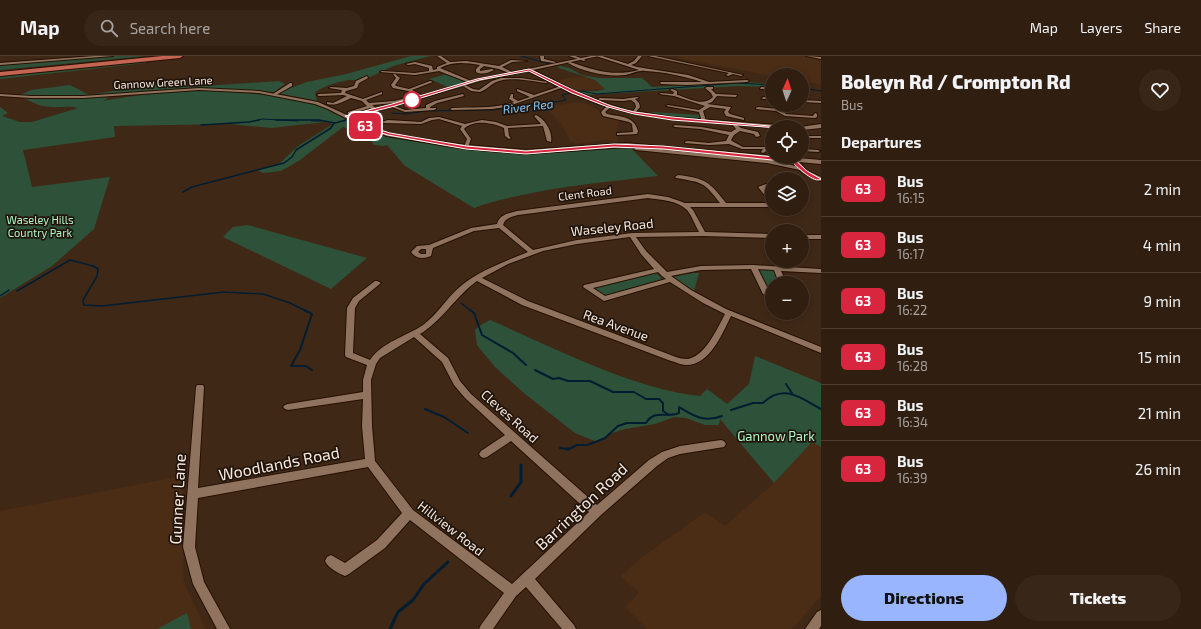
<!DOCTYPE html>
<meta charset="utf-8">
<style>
:root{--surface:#301e10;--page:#382719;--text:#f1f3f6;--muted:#a8a29f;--line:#4b3c30;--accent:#98b5fd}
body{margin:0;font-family:"Exo 2",sans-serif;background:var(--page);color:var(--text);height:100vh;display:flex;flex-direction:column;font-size:15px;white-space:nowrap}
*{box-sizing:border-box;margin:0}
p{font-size:13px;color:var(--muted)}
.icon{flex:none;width:22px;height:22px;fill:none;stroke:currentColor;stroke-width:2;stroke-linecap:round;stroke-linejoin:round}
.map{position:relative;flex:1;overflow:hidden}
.side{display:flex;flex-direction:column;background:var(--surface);width:380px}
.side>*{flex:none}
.badge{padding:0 8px;border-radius:6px;font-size:14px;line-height:26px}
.needle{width:26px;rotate:3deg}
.buttons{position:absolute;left:765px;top:12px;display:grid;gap:8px}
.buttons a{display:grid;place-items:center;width:44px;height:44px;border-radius:50%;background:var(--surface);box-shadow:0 2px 6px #0003,0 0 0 1px var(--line);font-size:20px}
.map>.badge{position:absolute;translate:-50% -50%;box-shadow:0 0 0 2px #fff}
h2{padding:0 20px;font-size:15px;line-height:36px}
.round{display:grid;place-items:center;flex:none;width:42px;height:42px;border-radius:21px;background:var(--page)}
.head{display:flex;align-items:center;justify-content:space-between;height:68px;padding:0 20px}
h1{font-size:19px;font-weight:800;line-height:30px}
.action{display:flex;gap:8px;margin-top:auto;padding:8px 20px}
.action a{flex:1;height:46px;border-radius:24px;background:var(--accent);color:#111;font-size:16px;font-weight:800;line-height:46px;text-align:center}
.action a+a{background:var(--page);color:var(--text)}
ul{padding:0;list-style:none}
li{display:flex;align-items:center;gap:12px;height:56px;padding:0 20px;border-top:1px solid var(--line)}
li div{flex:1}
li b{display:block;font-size:15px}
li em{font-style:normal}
li .badge{min-width:44px;font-weight:700;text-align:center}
header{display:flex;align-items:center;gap:24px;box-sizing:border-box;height:56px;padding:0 20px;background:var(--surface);border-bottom:1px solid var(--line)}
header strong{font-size:19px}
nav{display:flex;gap:22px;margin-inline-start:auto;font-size:14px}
.search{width:280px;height:36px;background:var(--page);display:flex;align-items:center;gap:10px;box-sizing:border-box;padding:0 14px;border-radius:22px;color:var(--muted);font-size:15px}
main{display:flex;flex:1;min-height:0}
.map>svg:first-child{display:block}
.built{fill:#4b2c15}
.green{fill:#2d5239}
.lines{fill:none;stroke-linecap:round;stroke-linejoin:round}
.stream-far3{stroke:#001d32;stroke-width:1}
.stream-far2{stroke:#001d32;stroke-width:1.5}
.stream-far1{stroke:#001d32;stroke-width:2}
.stream{stroke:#001d32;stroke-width:3}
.minor-casing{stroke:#261001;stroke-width:2}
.tertiary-casing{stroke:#261001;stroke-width:2}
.motorway-casing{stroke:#261001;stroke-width:2}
.minor{fill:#90735f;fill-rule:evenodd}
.tertiary{fill:#90735f;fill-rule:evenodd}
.motorway{fill:#c46453;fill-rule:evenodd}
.line{fill:#d7263d;stroke:#fff}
.stop-dot{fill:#fff;stroke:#d7263d;stroke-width:2}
.labels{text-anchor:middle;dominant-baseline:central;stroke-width:3.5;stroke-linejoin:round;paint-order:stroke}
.far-street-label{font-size:11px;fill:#f9e8dd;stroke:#1f140c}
.far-park-label{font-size:11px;fill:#b1f7c5;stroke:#1f140c}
.far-water-label{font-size:12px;font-style:italic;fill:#89c9fc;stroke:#1f140c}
.street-label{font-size:13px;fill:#f9e8dd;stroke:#1f140c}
.park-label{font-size:13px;fill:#b1f7c5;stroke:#1f140c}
.near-street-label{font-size:16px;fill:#f9e8dd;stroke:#1f140c}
</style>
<header>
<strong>Map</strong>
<div class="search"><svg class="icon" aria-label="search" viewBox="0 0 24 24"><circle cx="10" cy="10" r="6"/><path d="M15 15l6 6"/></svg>Search here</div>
<nav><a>Map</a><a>Layers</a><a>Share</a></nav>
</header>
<main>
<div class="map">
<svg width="821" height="573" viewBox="0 0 821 573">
<rect width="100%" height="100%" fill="#402816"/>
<g class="built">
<path d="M680 0H802L821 3V29L802 25V19L772 20 678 2Z"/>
<path d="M583 20 595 24 606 33 573 34 552 25Z"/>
<path d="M573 47H584L600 55 601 59 619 64 616 77 619 86 607 84 576 88 570 85 562 68 545 51Z"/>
<path d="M812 386 821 391V540L792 573H647L625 551 639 537 621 520 640 503 705 456 725 470 774 427Z"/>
<path d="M182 420 184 527 206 573H0V455Z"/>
</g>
<g class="green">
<path d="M117 0H145L0 14V9Z"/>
<path d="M411 0H430L393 10 370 21C365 20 362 23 358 24 354 25 355 24 351 24 343 24 320 31 315 37L317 45 282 38 280 36 307 26 346 18Z"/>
<path d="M143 5H146L145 7 0 23V20Z"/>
<path d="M560 10 569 12 582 19 599 22H642L652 31 746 26 772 28V31L738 30 586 39 578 37 579 35H597L605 33 595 24 556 11Z"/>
<path d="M447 18 467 26 448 31 429 23Z"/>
<path d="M279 25 285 28 274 36 208 32 87 40 20 39 31 34 70 29 89 39 153 28 170 31 203 30Z"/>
<path d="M214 34 267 39 306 46 318 49 362 71 387 81 452 92 498 97H556L628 91 632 93 658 120C614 125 570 129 527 138 509 142 491 145 474 152L405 110 387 89 384 90 374 89 367 79 343 71 300 104 281 115 263 117 258 114 279 108 298 90 333 68 325 66 271 72 230 68 114 70 115 81 23 94 32 131 110 121 94 173 52 210 0 242V51L8 57 2 60 20 66H32L78 52C69 49 61 52 52 51 42 51 33 47 24 42L63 43 108 41V42L103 45C140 38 176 35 214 34Z"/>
<path d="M652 56 700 59V62H691L652 59Z"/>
<path d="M248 169 367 202 331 233 223 181 233 171Z"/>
<path d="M757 213 773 214 780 227H772V239Z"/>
<path d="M655 216 664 225 604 240 593 232Z"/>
<path d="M692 217H699L694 235 673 221Z"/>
<path d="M490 264C555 292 630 332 700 340L707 333 727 348 749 328 755 300 821 327V391L812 386 774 427 720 363 719 369H705L686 362 674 361 655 368 625 373 609 378 597 386 575 377 525 338 495 311 477 289 475 274 479 270Z"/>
<path d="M187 557 191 573H157Z"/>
</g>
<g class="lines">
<g class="stream-far3">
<path d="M521 0 553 9"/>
<path d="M802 32 821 35"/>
<path d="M392 57 406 58 426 55 493 54 562 45 566 44 562 39 582 35 597 38 737 27 772 29"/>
<path d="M255 65 262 63 298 65"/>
<path d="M311 65H322"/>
<path d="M344 65 346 64"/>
</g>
<g class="stream-far2">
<path d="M276 64H319L335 67 346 64"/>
<path d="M201 69 249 66 259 64"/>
<path d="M183 136 192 131 284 107 292 101 296 94 331 72 334 67"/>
<path d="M17 235 70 204 93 210 98 213 97 220 83 244 84 249 102 250 224 236 263 238 290 247 306 255"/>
<path d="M0 240 9 234"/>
<path d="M461 247 471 255"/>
</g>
<g class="stream-far1">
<path d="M304 254 312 258 300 294 291 310H306L312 314"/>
<path d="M470 254 474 257 482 279 513 297 526 309"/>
<path d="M535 314 553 323 559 322 568 325H590L613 336H634L646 343H659L663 347V355L669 359"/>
<path d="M786 328 792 337"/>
<path d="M425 353 444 361 468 377"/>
<path d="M731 354 753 347H763C783 327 801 342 821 353"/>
<path d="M560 392 569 393 577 389H587L598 385 605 382 618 370 627 367H646C654 354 664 361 676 358L679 357V351C694 360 704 367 722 360"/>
</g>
<g class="stream">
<path d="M567 393H569"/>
<path d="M511 440 521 426V409"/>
<path d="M390 573 398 556 413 544 424 528 448 506"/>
</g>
<g class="minor-casing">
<g id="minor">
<path d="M437 0H441L450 6 466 5 499 10 511 4 527 5 512 6 502 11 512 16 511 18 499 13 484 10 480 13V15L492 13 494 14C489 17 481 19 476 16V13L480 9C466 7 454 5 440 12L471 25 470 27 439 15 415 19 380 16 382 15 415 17 429 15V12L415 8 408 9 406 8 415 6 432 10 433 14 437 13V11L447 7Z"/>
<path d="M540 0H544V3L556 6 554 7 541 5Z"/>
<path d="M569 0H575L586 4 584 5Z"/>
<path d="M596 0H602L628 8 634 5 638 0H642L636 7 631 9 637 11 688 19 709 26 747 24 749 25 747 26 687 29 661 28 660 26H702C684 20 664 16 645 15 639 14 631 18 625 19 607 21 583 16 568 7L570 6C593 14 614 21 639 14Z"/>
<path d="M648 0H655L743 19 741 20 733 18 728 20 726 19 729 17Z"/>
<path d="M393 18H395L400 22 395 29 396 30 409 33 430 25 433 26 412 34 423 40 422 42 408 35 393 32 391 29 396 22Z"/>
<path d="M367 20 368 22 359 27 357 32 346 35 345 37 363 43 382 36V38L366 44 369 47 394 45 410 41 412 42 394 47 372 49 377 53V55H373L370 52 350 58 348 57V56L367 50 362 45 351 42C342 46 337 50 327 48V46L333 47 347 40 343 39 319 40 317 39 319 38 341 37 342 34 329 32 331 31 347 32 354 30 356 25Z"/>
<path d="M501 22H521L548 26 546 27C531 25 511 20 496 26 490 29 486 34 480 36L471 35 463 30 465 29 473 33 479 34 492 25Z"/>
<path d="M290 27H292V30L276 39 273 38Z"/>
<path d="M561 30 564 31 506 51 492 53 452 54 450 53 452 52C473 51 494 53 514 46L509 43 511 38H513V42L518 45 530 41 517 35V33L534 39Z"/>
<path d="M707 31H713V33H711L716 38 737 39 736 41 717 40 712 46 707 48 731 51 728 56 730 58 744 62V64L726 60 724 56 726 53 710 51 703 55 706 65 702 66 699 56 666 50 668 49 699 54 705 50 674 40 659 38 661 37 673 38 674 36 670 34 672 33 677 35V39H678C690 43 703 51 713 41L711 37 705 32Z"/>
<path d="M761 31H772V33H760Z"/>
<path d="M463 38 464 40 437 47 430 51V52H436V53L434 54 405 56 390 50 392 49 405 54 426 52V49L435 45Z"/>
<path d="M637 41 639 42 635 43 639 47 640 51 634 58 632 57 636 51 635 47 631 44 623 45 600 44 598 43 600 42 623 43Z"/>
<path d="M763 41H772V43H762Z"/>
<path d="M802 44 821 45V47L802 46Z"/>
<path d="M608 49 612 50 605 56 607 58C621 61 634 60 638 75L637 78 617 79V77H619L633 76 632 68 629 66 603 60 601 56Z"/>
<path d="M758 51 779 53 786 58 813 60 815 57 817 58V61L815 62 785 60 776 55 756 53V52Z"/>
<path d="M536 59C545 63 553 76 551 86L547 85 543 70 508 72 509 80 511 82 509 83 505 80 504 72C493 67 474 63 464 73L471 83 468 91 466 92 464 91 467 83 460 73 462 70 439 63 432 64 421 68 384 67 382 66 388 64 421 66 429 62 439 61 465 68 482 64 496 66 507 70 541 68 534 60Z"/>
<path d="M734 67 741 72 758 76 760 80 756 81 754 78 740 75 734 79 731 84 732 85 743 91H766L768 94 763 97 761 96 763 93H742L729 88 709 89 685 87V86L687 85 709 87 726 85 729 79 701 73 675 71 673 70 675 69 701 71 731 76 736 73 732 68Z"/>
<rect x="802" y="80" width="19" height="2"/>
<path d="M644 89H648L650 93 767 103 803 112 800 114 767 107 636 94 634 93 636 92H645Z"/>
<path d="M802 93 818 94 820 95 818 96 802 95Z"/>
<path d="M678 119C705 122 710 126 726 147H772V151H690L693 154 705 176 772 178V182L703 180 636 181 646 195 667 216 701 210 753 209 821 213V217L781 215 787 227H779L774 214 758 213 769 235 772 237V243L763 238 751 213 701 214 671 220 691 234 726 253 821 291V297L731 260C722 278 710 309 686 309 681 309 676 306 671 305L522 249 477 225C456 240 442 265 420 278L448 302 460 325 471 338 597 449 649 404 662 396 680 390 721 384 724 385 726 388 724 391 680 398 668 402 657 410 601 459 535 523 574 569 576 573H562L526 531 516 540 493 573H479L481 569 504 537 410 464 385 492 349 518 345 520C338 517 328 512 325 505L327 501 331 499 345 507 377 484 402 457 368 411 198 442 195 491 204 526 230 573H217L193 528 183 491 196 331 197 329H203L204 331 198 432 365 403 362 370 363 343 288 354 285 353 283 351 285 349 288 348 363 336V324L367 309 346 301 345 299 347 252 353 242 375 225H377L381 227 359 245 355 252 353 297 370 304C382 286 407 280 423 269 438 258 448 240 462 229 481 214 506 205 528 196L499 172 474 175 433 192 431 200C423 203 416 203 411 196L417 190 429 189 471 172 497 168C499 159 509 157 517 155L648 138 668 141 685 147H720C703 125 703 127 676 122L675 121ZM648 142C660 144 677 144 687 154 692 160 695 169 699 176L632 177 577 184 533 194 503 169C505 162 511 161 518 159ZM630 181 641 198 654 213 584 229 583 231 604 245 670 226 703 247 725 258C718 271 704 303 686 303 683 303 679 302 676 301L528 245 482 222 508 208 543 195 577 188ZM421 193H426V198H421L418 196ZM658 216 662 220 666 223 605 240 593 232ZM414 281 442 306 454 329 465 342 505 379 481 395 479 398 481 401 484 402 487 401 511 385 589 456 512 528 413 454 375 405 372 370 371 324 376 308 380 302Z"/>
<path d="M766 128 772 129V133L765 132 772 141V147L770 146 758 131Z"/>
<rect x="802" y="179" width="19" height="4"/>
<path d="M821 554V570L819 573H805L817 556Z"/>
</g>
</g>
<g class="tertiary-casing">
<g id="tertiary">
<path d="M95 0H113L0 9V7Z"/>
<path d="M591 0H599L533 14 575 35 605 47 627 54 672 61 779 69 782 71 772 72 672 63 626 56 601 49 571 37 528 15 480 25 395 50 351 61 367 69 390 78 466 89 526 94 626 87 821 104V108L799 106 807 115 821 121V125L803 117 792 105 626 91 526 98 466 93 387 80 363 71 328 53 315 48 259 37 199 34 83 42H31L0 40V38L31 40H83L199 32 259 35 318 46 347 59 392 48 479 23Z"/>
<path d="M806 0 821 1V3Z"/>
<path d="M821 68V72L802 74V71H800Z"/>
</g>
</g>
<g class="motorway-casing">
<path id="motorway" d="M162 0H183L180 2 0 20V16Z"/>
</g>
<use href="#minor" class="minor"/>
<use href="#tertiary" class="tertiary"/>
<use href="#motorway" class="motorway"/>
</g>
<path class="line" d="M529 13 575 35 611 50 634 56 672 61 780 71 778 72 672 64 634 58 608 51 572 37 529 15 479 24 395 50 351 61 368 70 390 77 466 90 526 95 614 88 663 90 794 103 807 115 821 123C815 128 798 112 792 106L663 93 614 91 526 98 466 93 388 79 365 72 345 60 392 48 477 23Z"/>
<circle class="stop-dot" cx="412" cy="44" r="8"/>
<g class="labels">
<g class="far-street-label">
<text transform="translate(163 26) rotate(-3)">Gannow Green Lane</text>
<text transform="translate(585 137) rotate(-7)">Clent Road</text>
</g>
<g class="far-park-label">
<text x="40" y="163">Waseley Hills<tspan x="40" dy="13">Country Park</tspan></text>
</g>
<g class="far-water-label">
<text transform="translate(528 50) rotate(-7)">River Rea</text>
</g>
<g class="street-label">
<text transform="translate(612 171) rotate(-6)">Waseley Road</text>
<text transform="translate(616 269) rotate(20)">Rea Avenue</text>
<text transform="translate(510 360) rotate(42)">Cleves Road</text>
<text transform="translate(451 472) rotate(38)">Hillview Road</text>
</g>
<g class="park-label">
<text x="776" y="380">Gannow Park</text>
</g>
<g class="near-street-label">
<text transform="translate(279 407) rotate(-11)">Woodlands Road</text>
<text transform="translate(177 443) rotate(-87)">Gunner Lane</text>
<text transform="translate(581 450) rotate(-43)">Barrington Road</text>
</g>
</g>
</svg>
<div class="buttons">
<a><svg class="needle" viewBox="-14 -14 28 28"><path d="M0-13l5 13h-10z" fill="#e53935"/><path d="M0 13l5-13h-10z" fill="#a8a29f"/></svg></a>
<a><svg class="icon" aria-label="locate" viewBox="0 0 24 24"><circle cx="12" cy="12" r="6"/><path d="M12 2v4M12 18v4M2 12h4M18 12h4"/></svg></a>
<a><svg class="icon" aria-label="layers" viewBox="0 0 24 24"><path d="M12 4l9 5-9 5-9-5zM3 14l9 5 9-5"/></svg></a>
<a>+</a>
<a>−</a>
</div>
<b class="badge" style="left:365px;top:70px;background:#d7263d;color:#fff">63</b>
</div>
<section class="side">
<div class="head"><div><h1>Boleyn Rd / Crompton Rd</h1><p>Bus</p></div><a class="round"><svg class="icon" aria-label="heart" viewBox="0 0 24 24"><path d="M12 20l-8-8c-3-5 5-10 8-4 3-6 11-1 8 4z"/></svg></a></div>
<h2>Departures</h2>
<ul>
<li><span class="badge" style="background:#d7263d;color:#fff">63</span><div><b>Bus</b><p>16:15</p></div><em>2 min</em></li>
<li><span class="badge" style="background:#d7263d;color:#fff">63</span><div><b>Bus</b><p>16:17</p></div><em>4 min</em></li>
<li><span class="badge" style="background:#d7263d;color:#fff">63</span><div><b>Bus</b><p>16:22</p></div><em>9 min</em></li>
<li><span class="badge" style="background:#d7263d;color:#fff">63</span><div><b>Bus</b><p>16:28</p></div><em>15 min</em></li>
<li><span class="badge" style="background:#d7263d;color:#fff">63</span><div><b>Bus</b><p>16:34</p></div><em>21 min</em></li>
<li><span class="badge" style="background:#d7263d;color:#fff">63</span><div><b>Bus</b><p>16:39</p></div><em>26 min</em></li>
</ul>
<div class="action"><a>Directions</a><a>Tickets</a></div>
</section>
</main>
